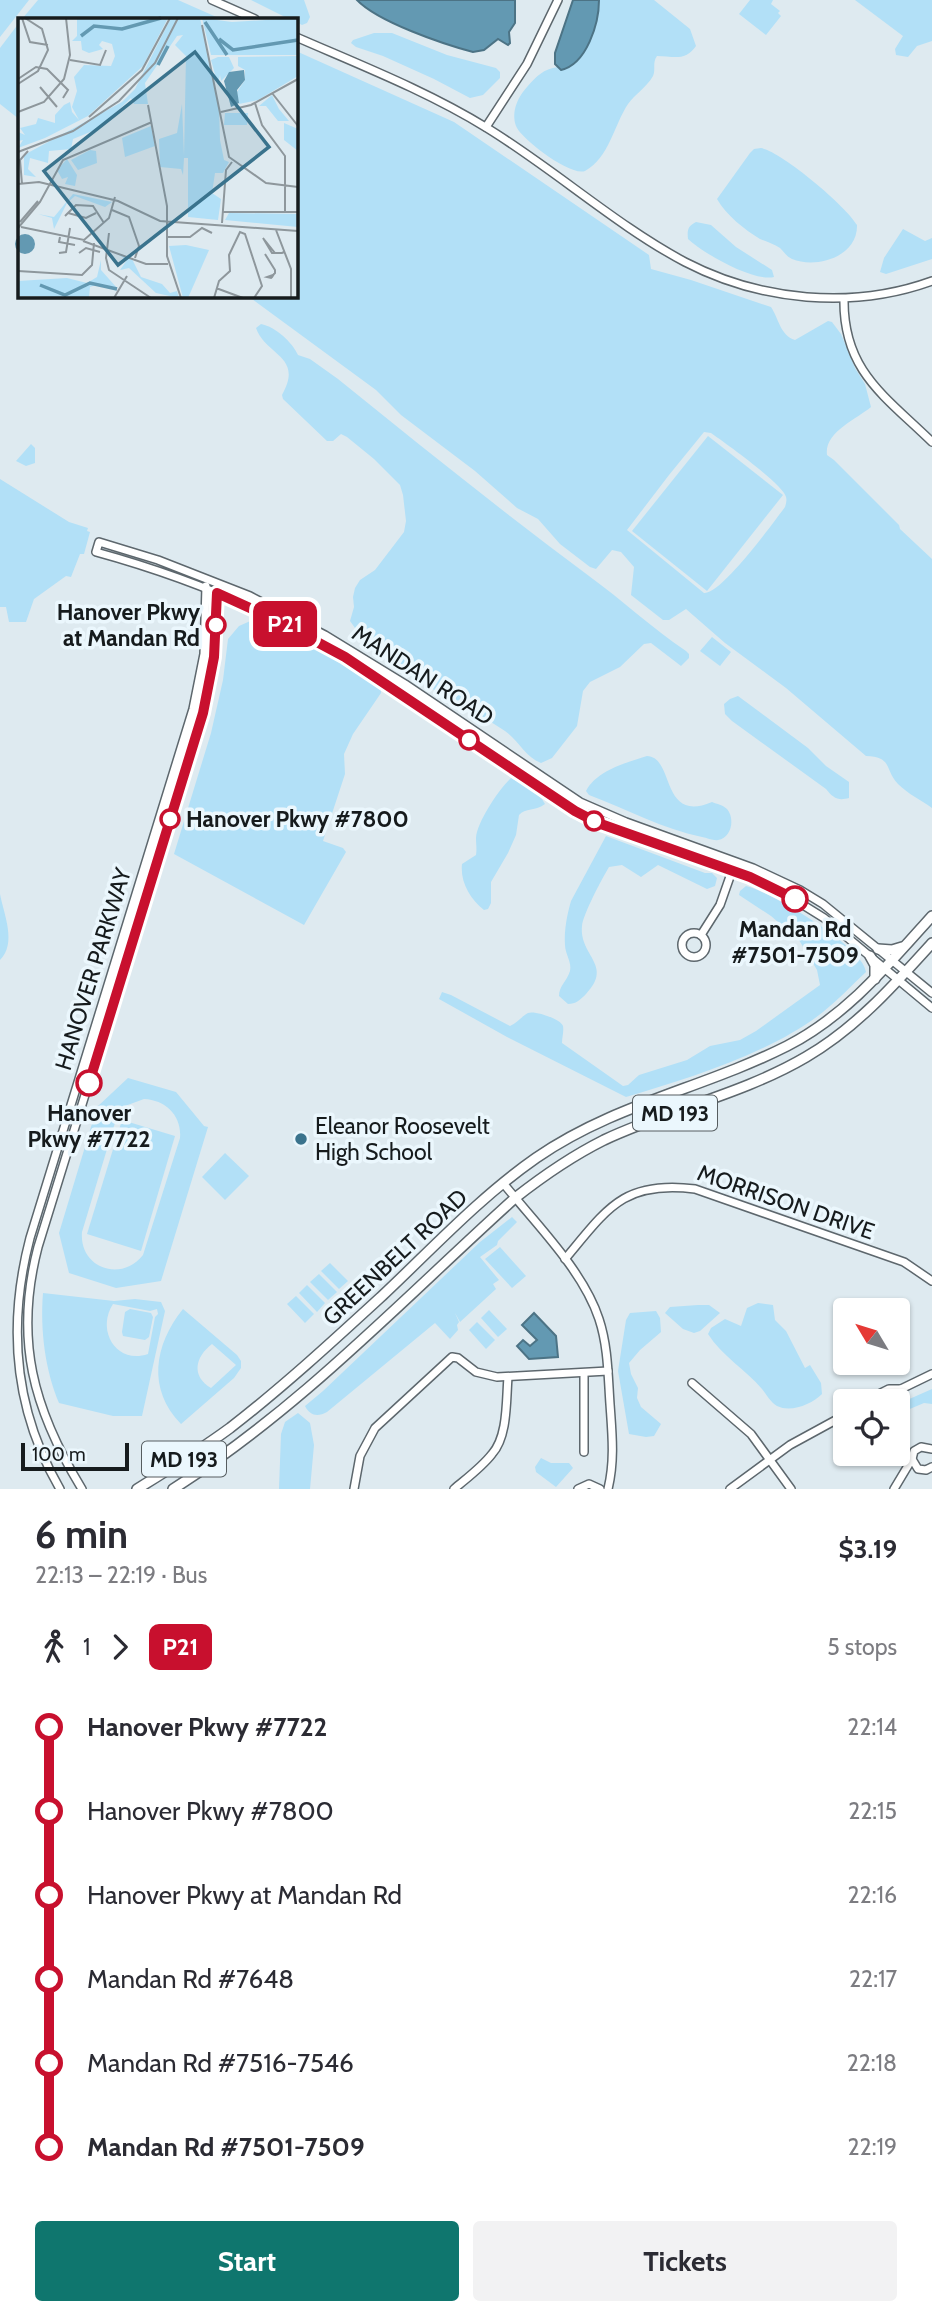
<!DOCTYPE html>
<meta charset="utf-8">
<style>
:root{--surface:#fff;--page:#f2f2f3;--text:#2b2b33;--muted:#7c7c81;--accent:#0f766e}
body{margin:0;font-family:Cabin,sans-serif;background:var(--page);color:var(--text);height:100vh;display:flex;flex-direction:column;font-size:26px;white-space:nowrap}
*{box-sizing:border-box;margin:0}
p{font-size:23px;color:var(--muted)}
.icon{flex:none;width:38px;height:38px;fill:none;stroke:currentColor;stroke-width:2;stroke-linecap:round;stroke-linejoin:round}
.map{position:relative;height:1489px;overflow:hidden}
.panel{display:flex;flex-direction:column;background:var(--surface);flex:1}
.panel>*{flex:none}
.badge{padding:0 14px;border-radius:10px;font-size:24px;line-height:46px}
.needle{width:46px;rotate:308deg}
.tools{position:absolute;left:833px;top:1298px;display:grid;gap:14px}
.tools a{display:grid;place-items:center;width:77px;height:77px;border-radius:7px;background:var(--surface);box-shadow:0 2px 5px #0004;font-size:35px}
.scale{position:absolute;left:21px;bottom:18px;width:108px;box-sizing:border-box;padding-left:7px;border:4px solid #161b1d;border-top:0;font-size:19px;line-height:24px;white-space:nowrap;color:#161b1d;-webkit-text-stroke:5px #ebf7fd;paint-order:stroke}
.map>.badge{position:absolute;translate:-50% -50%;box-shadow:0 0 0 4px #fff}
.legs{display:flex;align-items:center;gap:10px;height:77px;padding:0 35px;font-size:23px}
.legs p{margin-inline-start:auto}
.headline{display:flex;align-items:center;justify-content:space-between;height:119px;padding:0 35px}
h1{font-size:38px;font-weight:800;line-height:52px}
.cta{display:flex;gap:14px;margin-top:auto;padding:14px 35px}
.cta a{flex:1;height:80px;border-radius:7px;background:var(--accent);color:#fff;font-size:28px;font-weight:800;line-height:80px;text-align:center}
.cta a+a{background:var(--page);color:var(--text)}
ul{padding:0 35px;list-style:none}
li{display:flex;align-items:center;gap:24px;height:84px;font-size:26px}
li i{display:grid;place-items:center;width:10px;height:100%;margin:0 9px;background:currentColor}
li i::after{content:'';width:18px;height:18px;margin:-9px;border:5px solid;border-radius:50%;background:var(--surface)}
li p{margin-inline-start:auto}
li:first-child i{background:linear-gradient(#0000 50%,currentColor 0)}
li:last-child i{background:linear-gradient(currentColor 50%,#0000 0)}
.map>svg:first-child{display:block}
.green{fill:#b2e0f7;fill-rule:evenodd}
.water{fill:#6399b2;stroke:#4c7385;stroke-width:2}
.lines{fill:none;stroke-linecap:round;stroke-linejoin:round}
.minor-casing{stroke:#5d676d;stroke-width:10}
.major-casing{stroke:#5d676d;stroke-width:12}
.minor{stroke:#fff;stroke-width:7}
.major{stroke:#fff;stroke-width:9}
.line-1-casing{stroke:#fff;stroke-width:16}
.line-1{stroke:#c8102e;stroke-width:10}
.stop-1-dot{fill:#fff;stroke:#c8102e;stroke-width:3.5}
.poi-dot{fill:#3a738d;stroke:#ebf7fd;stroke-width:2.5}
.labels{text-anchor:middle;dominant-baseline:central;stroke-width:7;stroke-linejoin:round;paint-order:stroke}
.shield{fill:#ebf7fd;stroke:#565d60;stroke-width:2}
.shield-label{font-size:21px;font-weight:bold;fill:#161b1d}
.stop-label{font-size:23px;font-weight:bold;fill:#161b1d;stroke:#ebf7fd}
.street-label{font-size:23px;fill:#161b1d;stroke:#ebf7fd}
.poi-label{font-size:23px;fill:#161b1d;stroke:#ebf7fd;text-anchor:start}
.inset-river{fill:none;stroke:#6399b2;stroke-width:3.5}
.inset-road{fill:none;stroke:#8e979c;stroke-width:2}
.view{fill:#3a738d;fill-opacity:0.15;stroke:#3a738d;stroke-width:3.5}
.inset-edge{fill:none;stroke:#161b1d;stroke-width:3.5}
</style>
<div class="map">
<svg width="932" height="1489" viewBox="0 0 932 1489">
<rect width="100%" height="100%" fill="#deeaf0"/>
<g class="green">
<path d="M0 0H29L0 37Z"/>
<path d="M38 0H178L221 19H22Z"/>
<path d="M251 0H304L310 17 307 23 302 25 296 22V19H289Z"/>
<path d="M599 0H654L690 29 696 46C685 62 673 56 657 56 652 63 656 69 653 76 647 87 635 94 628 104 614 125 609 158 585 171 571 177 520 138 516 126 511 111 518 97 527 87 537 76 543 69 558 67L561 70 599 10Z"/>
<path d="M750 0H773L771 4 780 11 778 13 781 16 766 35 739 14Z"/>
<path d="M855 0H932V41L917 46 908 57 896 55 895 49 903 36Z"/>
<path d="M19 23V119L0 104V48Z"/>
<path d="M374 33H392L447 55 496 68 500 72V78L483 95 470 98 434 79 383 56 356 47 351 43 353 40Z"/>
<path d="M296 51 454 122 649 255 651 269 691 280 771 307C779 319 780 335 795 340L828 321 832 322 841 334 855 368 865 384 871 407C857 419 824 432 827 455L834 460 899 525 900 529 932 559V808C921 800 908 794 898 784 884 769 893 757 866 756L786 688 725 643 686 609 669 620H663L631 595 634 567 621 552 612 550 596 569 590 567 560 544 538 519 517 508 475 471 401 415 376 390 248 296H296ZM704 432 711 433C724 442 784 485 786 497 787 500 786 504 785 507 773 523 721 595 704 593L627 530 669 475Z"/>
<path d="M761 148C782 152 846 206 857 225 858 257 816 269 792 259 786 256 784 252 780 248 774 244 767 242 760 239 745 230 726 215 717 199L750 153 754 149Z"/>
<path d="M696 222 711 225 736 247 772 270 774 277C753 282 703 253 688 239 687 230 688 226 696 222Z"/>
<path d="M903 229 925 241 932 238V259L886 274 880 272 884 258Z"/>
<path d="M261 324C276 327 292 342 298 355L310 359 338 379C421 446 504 513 589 576 622 600 652 628 686 651L689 654V658L681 666 651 643 644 644 620 667 590 682 583 691 577 726 552 758 541 763C525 757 519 741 505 731 457 698 382 671 350 621L354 607 353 597 355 588 360 580 375 570 404 532 406 521 403 495 400 485 374 459 347 437 341 434 333 441H327L283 399 282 395C304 356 266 356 256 328Z"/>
<path d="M708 436 783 495 707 591 632 531Z"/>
<path d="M31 444 35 448V463L26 466 16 461Z"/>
<path d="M0 479 69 522 88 528 87 531 90 532 84 554H80L71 577 66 576 34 599 26 622H9L6 607H0Z"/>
<path d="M257 618 325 654 381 689V693L353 734 344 754 345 774 323 841 343 848 346 852 304 925 174 854 211 733 223 680 228 639 239 626Z"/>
<path d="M712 637 731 652 720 666 700 651Z"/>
<path d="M738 696 808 748 826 766 849 782V798C838 801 833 798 826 789L732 721 725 714 724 704 730 699Z"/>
<path d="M647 756C675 757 660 824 712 802 717 804 723 805 727 809 735 818 732 838 718 840 714 841 707 838 702 837 663 829 626 809 589 795L586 791C597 770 626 763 647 756Z"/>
<path d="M511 778C523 785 539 791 545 804 536 811 525 808 519 815L516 835 508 853 491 882V903L488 909 484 910C470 899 460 882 462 864L476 855C477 849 476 844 476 838 477 822 499 789 511 778Z"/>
<path d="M606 836 705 873H712L717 878 715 886 707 889 658 865 641 877 622 865 609 867C602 879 583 914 582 926 579 956 614 965 586 994 580 1000 576 1004 568 1004L559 996C559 986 567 981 570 971 572 962 565 954 565 945 564 930 567 915 571 901Z"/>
<path d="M746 886C771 892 864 947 866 972 852 985 838 1000 823 1012 773 1052 688 1079 626 1097L507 1037 439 999 442 992 451 995 510 1026C517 1023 522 1016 528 1013 534 1010 561 1019 563 1026 564 1031 562 1038 562 1043L623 1086 628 1085 639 1075 687 1060 710 1046 740 1040 756 1031 820 985 817 970 799 940 771 916 739 895 740 891Z"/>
<path d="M0 894C4 915 17 943 0 960Z"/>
<path d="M128 1078 176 1092 204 1126 208 1127 161 1281 116 1288 69 1273 59 1233 97 1107ZM144 1099C166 1100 182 1116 180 1138L143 1255C121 1283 79 1268 82 1232L117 1116 125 1106Z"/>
<path d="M122 1120 175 1136 141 1251 87 1234Z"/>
<path d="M225 1153 249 1176 225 1200 202 1177Z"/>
<path d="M512 1217 517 1222 498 1241 497 1245 480 1257 499 1280 493 1284 496 1289 460 1322 455 1313 459 1322 457 1325 458 1330 450 1339 435 1323 327 1412C318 1417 310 1416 305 1406L323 1391 480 1242Z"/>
<path d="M500 1247 526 1276 512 1288 485 1259Z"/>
<path d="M330 1263 348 1281 339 1289 321 1271Z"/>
<path d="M319 1274 337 1292 328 1300 310 1282Z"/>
<path d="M307 1285 325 1303 317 1312 299 1293Z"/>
<path d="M43 1293 114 1301 135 1299 161 1302 165 1311 142 1416H113L59 1403C45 1370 40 1329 43 1293ZM113 1304 150 1311 157 1309 158 1314 155 1317 148 1354C116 1365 96 1330 113 1304Z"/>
<path d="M296 1296 314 1314 305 1323 287 1304Z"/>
<path d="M758 1303 773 1305 775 1320 786 1331 805 1368 810 1365 821 1383 822 1394C812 1404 791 1413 777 1406 771 1403 766 1394 762 1389 746 1370 722 1356 708 1334L711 1328 725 1319 741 1326 747 1308Z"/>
<path d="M698 1305H709L720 1313 700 1331 694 1333 683 1329 665 1313 670 1307Z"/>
<path d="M130 1309 151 1313 153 1317 149 1337 145 1340 123 1336 122 1332 125 1312Z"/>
<path d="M183 1309 237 1355 241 1361V1368L234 1378 181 1424C147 1389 154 1345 183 1309ZM212 1344 236 1365 211 1388C191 1376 195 1357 212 1344Z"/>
<path d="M489 1310 507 1329 498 1337 481 1318Z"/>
<path d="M656 1311 660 1318 661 1332 640 1350 629 1363 631 1374 638 1388 637 1398 641 1407 661 1424 654 1436 646 1437 629 1434 618 1371 626 1320 630 1313Z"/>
<path d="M477 1322 495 1340 486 1349 469 1330Z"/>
<path d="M932 1389V1404L924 1403 898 1414V1404Z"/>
<path d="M298 1413 310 1423 314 1445 310 1489H279L281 1434 285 1422Z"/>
<path d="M541 1458 551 1463H569L573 1468 556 1487 536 1472 535 1467Z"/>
</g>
<g class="water">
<path d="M357 0H515V23L509 32 510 43 508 45 498 39 484 50 473 52C443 44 378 22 357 0Z"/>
<path d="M573 0H599C599 23 587 64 561 70L555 64V53Z"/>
<path d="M534 1313 556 1336 558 1357 529 1359 517 1346 523 1340 530 1346 537 1340 522 1325Z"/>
</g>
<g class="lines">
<g class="minor-casing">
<g id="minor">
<path d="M212 0 255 19"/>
<path d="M296 37C360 65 427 91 487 128 554 169 617 226 685 262 760 301 852 310 932 281"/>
<path d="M486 127 527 64 558 0"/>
<path d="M844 299C843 371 885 396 932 442"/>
<circle cx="694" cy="945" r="12"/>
<path d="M701 935 720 905 733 868"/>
<path d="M932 993 823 904 800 890 753 868 626 822 580 802 405 684 325 635 250 596 158 560 99 542 96 552C187 577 275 613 354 663 429 710 499 766 575 811L598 823 750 877 779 890 824 918 932 1008"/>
<path d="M503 1183C535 1223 583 1270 599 1319 608 1346 608 1375 610 1404 612 1433 615 1460 608 1489"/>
<path d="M565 1259C607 1209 623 1180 695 1189L904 1262 932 1281"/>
<path d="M584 1373V1452"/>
<path d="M692 1383 751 1434 791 1489"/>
<path d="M863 1402 889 1389H901"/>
<path d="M884 1402 893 1398 901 1389 932 1374"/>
<path d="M932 1449 921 1447 914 1451 912 1459 918 1469 926 1470 932 1467"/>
<path d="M60 1489C14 1410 7 1326 30 1238L193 709 204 654 206 586"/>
<path d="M82 1489C33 1409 14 1339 38 1247L203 713 214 657 217 590"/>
<path d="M354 1489 360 1456 375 1428 452 1357 458 1358 476 1372 497 1377 608 1371"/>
<path d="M454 1489C467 1478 482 1467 492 1454 508 1436 506 1401 508 1377"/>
<path d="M578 1489 589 1484 600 1489"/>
<path d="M730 1489 790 1445 845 1415"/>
<path d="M894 1489 912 1459"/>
</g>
</g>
<g class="major-casing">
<g id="major">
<path d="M878 949 892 950 902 947"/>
<path d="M870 956 875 965V979"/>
<path d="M137 1489C168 1470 200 1450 230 1428 283 1387 333 1341 382 1296 432 1249 480 1197 536 1158 614 1104 704 1088 787 1046 846 1016 888 965 932 916"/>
<path d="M173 1489C300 1409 404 1298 515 1198 543 1176 572 1156 604 1140 670 1109 743 1094 806 1057 856 1028 894 985 932 943"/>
</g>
</g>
<use href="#minor" class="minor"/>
<use href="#major" class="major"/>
</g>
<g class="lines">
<g class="line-1-casing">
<path id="line-1" d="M89 1083 203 713 214 657 217 593 276 620 345 657 575 811 598 823 750 877 795 899"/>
</g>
<use href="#line-1" class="line-1"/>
</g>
<g class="stop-1-dot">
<circle cx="216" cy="625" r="9"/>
<circle cx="469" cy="740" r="9"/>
<circle cx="170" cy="819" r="9"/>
<circle cx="594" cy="821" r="9"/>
<circle cx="795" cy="899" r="12"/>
<circle cx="89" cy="1083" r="12"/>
</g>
<circle class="poi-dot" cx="301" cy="1139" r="7"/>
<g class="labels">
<g class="shield">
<rect x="633" y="1095.5" width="84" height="35" rx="5"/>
<rect x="142" y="1441.5" width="84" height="35" rx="5"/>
</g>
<g class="shield-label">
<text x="675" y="1113">MD 193</text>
<text x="184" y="1459">MD 193</text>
</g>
<g class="stop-label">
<text x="200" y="612" text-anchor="end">Hanover Pkwy<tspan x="200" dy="26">at Mandan Rd</tspan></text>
<text x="186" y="819" text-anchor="start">Hanover Pkwy #7800</text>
<text x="795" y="929">Mandan Rd<tspan x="795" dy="26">#7501-7509</tspan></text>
<text x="89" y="1113">Hanover<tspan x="89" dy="26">Pkwy #7722</tspan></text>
</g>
<g class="street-label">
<text transform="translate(423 675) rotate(33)">MANDAN ROAD</text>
<text transform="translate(93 969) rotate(-73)">HANOVER PARKWAY</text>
<text transform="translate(786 1202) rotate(19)">MORRISON DRIVE</text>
<text transform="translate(395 1257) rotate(-43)">GREENBELT ROAD</text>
</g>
<g class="poi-label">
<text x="315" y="1126">Eleanor Roosevelt<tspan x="315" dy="26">High School</tspan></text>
</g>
</g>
<g transform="translate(18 18)">
<rect width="280" height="280" fill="#deeaf0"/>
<path d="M59 0H150L125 48 70 98 27 120 0 130 5 122 0 123V114L7 117 2 110 18 106 20 100 37 105V97L46 87 52 84 54 94 61 102 54 89 59 73 56 59 66 47 93 48 97 38 94 26 84 23 81 27 85 31 71 35 64 32 63 23H54L59 18ZM153 0H182L201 90 202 122 206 142 211 144 205 155H197L194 175 203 181 200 202 170 199V140H166L165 157 163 151 142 149 141 121 159 115 164 86 166 138 168 38 157 27 165 17 159 18 127 65 130 86H116L113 80 82 110 55 121 53 131 31 133 30 145 12 140 10 151 18 159 6 157V137L104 84 117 71ZM184 0 214 4 280 0V37H193ZM280 38V58L240 82 221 86 219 74 227 62V52L220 48V39ZM200 39H211L216 50 203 63 202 57 200 67 193 42ZM254 77 261 91 271 103H260L248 88H241ZM207 95H230L229 107H206ZM266 105 280 111V133L266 122ZM133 108 137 128 107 139 104 120ZM72 132 78 133 79 145 60 152 53 142ZM49 141 59 157 57 168 47 166 50 159 44 161 39 152ZM55 176 94 184 87 189 57 178 49 185 36 211 34 200 20 196 36 199ZM211 195 280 196V209L207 202ZM168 227 191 232 170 280H165L151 228ZM96 234 105 237 114 241 123 259 144 266 152 275 159 273 161 280 138 275 111 250 102 252 109 242ZM83 242V252L99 270 78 267 72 269 71 280 0 278V263L49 260 69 265 79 259Z" fill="#b2e0f7"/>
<path d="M226 52 227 62 219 72 221 85 213 89 206 63 211 54ZM-3 226a10 10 0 1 1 20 0a10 10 0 1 1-20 0Z" fill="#6399b2"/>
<path class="inset-river" d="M187 4 209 37M63 18 76 8 104 11 143 0M201 21 215 32 280 22M140 47 150 28M22 267 47 277 72 265 99 271"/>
<path class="inset-road" d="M4 0 12 24 30 27M184 7 211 139 248 165 280 169M52 42 82 47 88 32M0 61 18 49 29 51 50 72 45 80M0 66 20 53 30 32 24 11 7 0M22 69 39 89M254 75 280 108M237 85 244 107 267 138V194M130 87 149 188V238L163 280M0 94 26 84 46 61 52 37 48 0M203 94 233 87 280 61M71 99 124 52 152 0M0 134 55 113 101 83 137 45 160 0M0 166 21 164 100 183 142 203 280 213M4 166 2 142 10 133M94 192 111 199 121 228 117 240M204 194H280M50 195 68 200 78 195M47 198 58 187 75 188 86 205M2 204 20 183M204 205 208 152 214 144M3 209 66 222 91 200 97 179M0 210 22 184 45 142 134 104M258 212 273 251V280M91 215 88 240 91 252 133 280M42 219 41 224 57 227M150 219H172L184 210 194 215M65 223 128 246H150M41 235 48 234 52 210M61 235 68 230 82 234M257 235 245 220 254 235H264L266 234M247 236 257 252V255L256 256 254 259 253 260 249 259 255 257M0 253 64 257 74 247 76 225M198 270 225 280M96 280 109 258M196 280 201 263 212 253 211 237 222 214 227 216 244 268 236 280"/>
<path class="view" d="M177 34 251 129 100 247 26 153Z"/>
<rect width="280" height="280" class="inset-edge"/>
</g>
</svg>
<div class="tools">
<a><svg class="needle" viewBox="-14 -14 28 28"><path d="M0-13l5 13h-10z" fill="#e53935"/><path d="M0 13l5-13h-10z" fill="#7c7c81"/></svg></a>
<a><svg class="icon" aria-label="locate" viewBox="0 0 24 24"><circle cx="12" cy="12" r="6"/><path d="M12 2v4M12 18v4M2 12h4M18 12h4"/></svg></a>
</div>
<div class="scale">100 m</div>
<b class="badge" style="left:285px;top:624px;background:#c8102e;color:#fff">P21</b>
</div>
<section class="panel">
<div class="headline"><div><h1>6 min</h1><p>22:13 – 22:19 · Bus</p></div><b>$3.19</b></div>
<div class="legs"><svg class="icon" aria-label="walk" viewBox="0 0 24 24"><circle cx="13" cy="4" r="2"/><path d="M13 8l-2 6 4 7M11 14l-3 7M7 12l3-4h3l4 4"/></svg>1<svg class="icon" aria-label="forward" viewBox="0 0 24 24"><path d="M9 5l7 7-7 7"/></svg><b class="badge" style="background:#c8102e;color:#fff">P21</b><p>5 stops</p></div>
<ul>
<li><i style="color:#c8102e"></i><b>Hanover Pkwy #7722</b><p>22:14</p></li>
<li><i style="color:#c8102e"></i><span>Hanover Pkwy #7800</span><p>22:15</p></li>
<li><i style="color:#c8102e"></i><span>Hanover Pkwy at Mandan Rd</span><p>22:16</p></li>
<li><i style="color:#c8102e"></i><span>Mandan Rd #7648</span><p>22:17</p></li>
<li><i style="color:#c8102e"></i><span>Mandan Rd #7516-7546</span><p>22:18</p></li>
<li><i style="color:#c8102e"></i><b>Mandan Rd #7501-7509</b><p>22:19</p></li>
</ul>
<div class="cta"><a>Start</a><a>Tickets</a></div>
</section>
